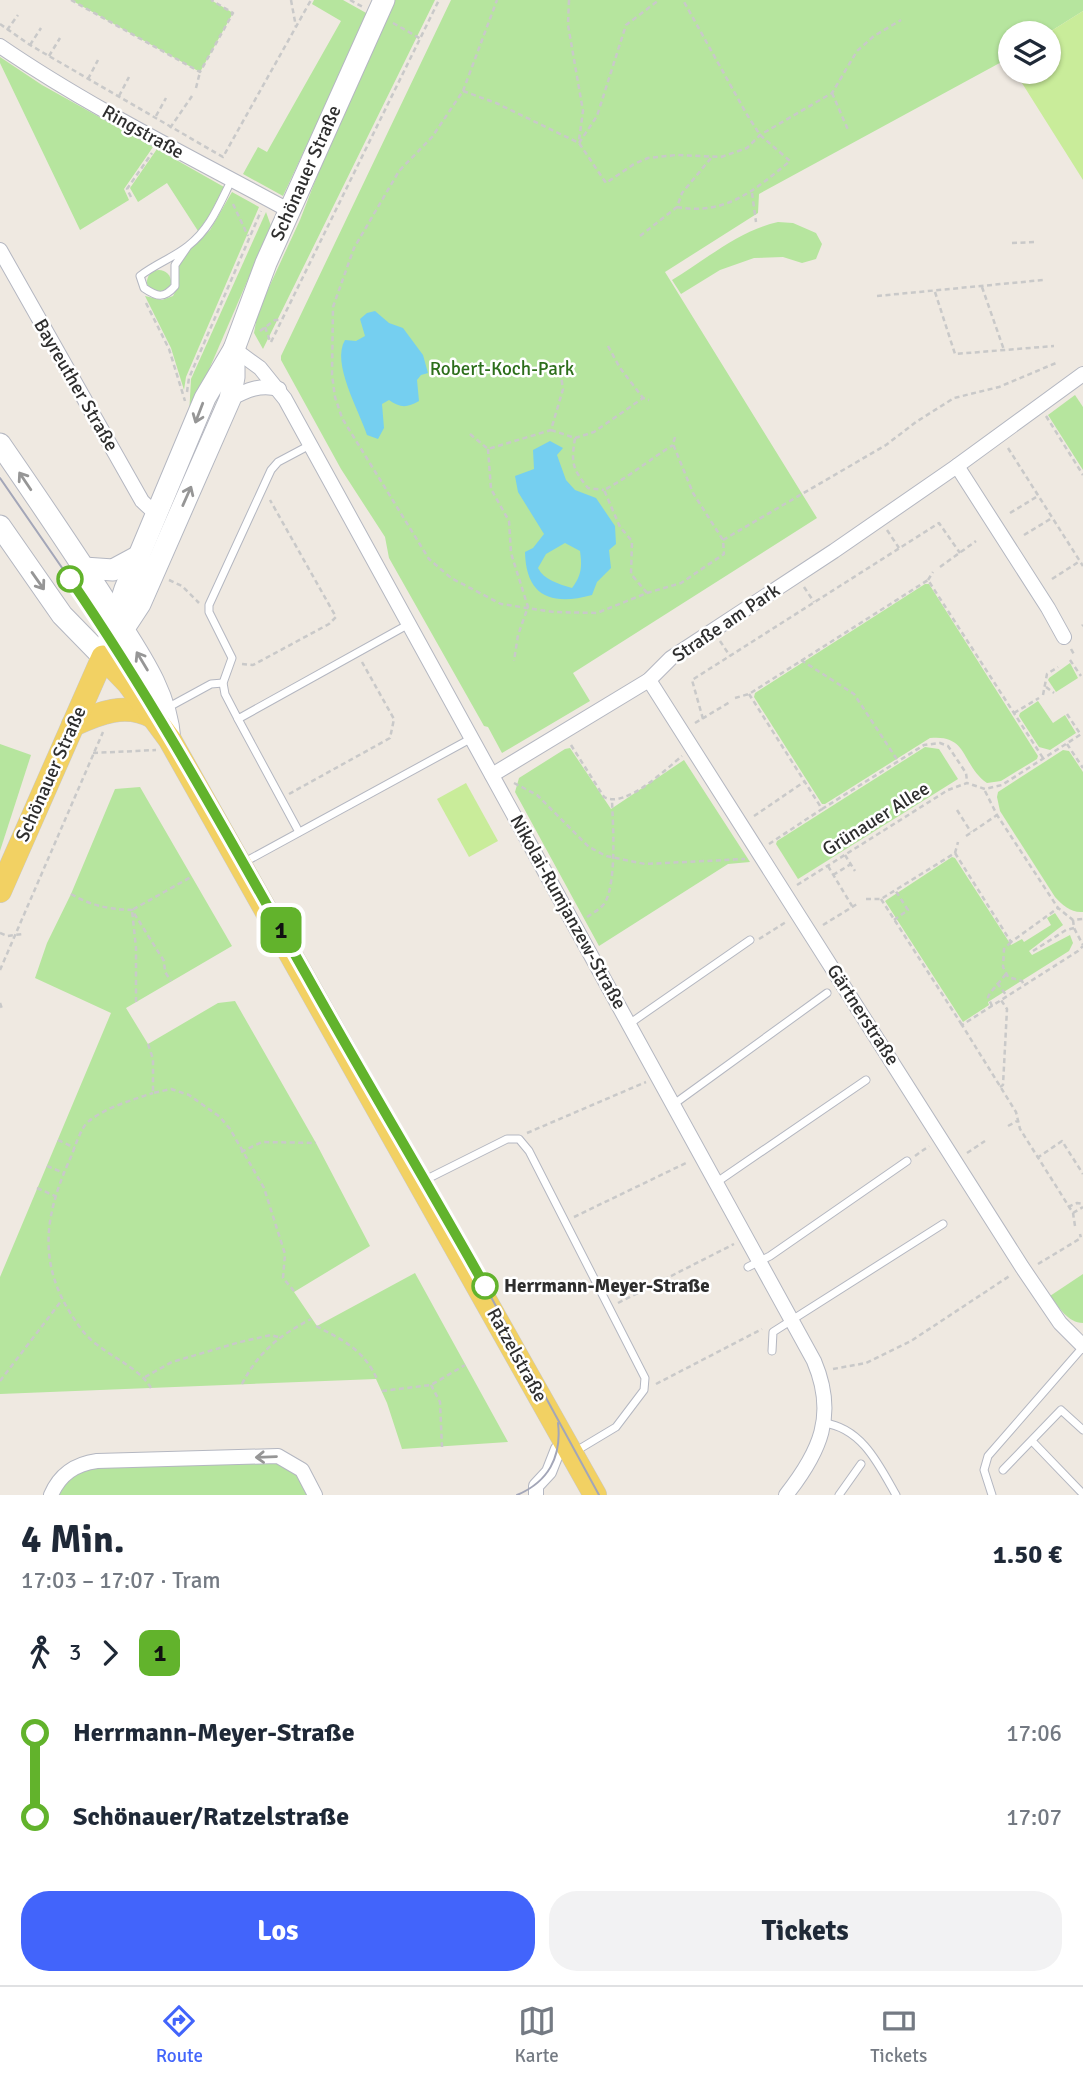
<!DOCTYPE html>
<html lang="de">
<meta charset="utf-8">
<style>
:root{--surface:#fff;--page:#f2f2f3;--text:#1f2937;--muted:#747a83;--line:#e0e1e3;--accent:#4264fb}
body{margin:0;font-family:Signika,sans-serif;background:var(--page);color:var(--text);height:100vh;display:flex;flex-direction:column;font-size:26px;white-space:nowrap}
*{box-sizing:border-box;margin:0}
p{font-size:23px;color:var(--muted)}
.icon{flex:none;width:38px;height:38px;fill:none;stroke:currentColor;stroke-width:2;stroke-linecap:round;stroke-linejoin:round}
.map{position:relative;height:1495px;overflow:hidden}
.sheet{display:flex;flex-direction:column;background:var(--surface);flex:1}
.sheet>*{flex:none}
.badge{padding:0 14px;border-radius:10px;font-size:24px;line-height:46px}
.tools{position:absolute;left:998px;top:21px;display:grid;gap:14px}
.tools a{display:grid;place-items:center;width:63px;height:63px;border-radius:50%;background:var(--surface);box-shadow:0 2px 5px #0004;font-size:35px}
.map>.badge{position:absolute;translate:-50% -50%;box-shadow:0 0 0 4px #fff}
.legs{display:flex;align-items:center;gap:10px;height:77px;padding:0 21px;font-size:23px}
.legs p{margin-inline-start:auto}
.head{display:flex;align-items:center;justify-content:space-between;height:119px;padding:0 21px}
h1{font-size:38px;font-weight:700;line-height:52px}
.cta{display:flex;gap:14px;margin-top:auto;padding:14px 21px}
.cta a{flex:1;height:80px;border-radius:28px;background:var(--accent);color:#fff;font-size:28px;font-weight:700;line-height:80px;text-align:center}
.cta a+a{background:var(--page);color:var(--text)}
ul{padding:0 21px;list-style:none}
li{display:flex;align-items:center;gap:24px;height:84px;font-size:26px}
li i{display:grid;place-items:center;width:10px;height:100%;margin:0 9px;background:currentColor}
li i::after{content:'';width:18px;height:18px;margin:-9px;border:5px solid;border-radius:50%;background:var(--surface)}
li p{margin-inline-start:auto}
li:first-child i{background:linear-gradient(#0000 50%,currentColor 0)}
li:last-child i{background:linear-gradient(currentColor 50%,#0000 0)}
.tabs{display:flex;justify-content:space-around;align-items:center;height:98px;border-top:2px solid var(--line);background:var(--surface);font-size:19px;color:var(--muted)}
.tabs a{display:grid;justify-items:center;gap:4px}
.tabs .current{color:var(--accent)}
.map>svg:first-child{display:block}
.green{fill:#b6e59e}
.pitch{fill:#c9ec9a}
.water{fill:#75cff0;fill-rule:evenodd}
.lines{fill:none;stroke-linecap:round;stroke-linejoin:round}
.lane-casing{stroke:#b4b7c1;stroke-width:9}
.street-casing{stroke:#b4b7c1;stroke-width:16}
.secondary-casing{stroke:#b4b7c1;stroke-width:23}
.primary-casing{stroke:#c9c9c9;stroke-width:24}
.path{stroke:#c9c9c9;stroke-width:2.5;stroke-dasharray:5 3.5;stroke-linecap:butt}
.lane{stroke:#fff;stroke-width:7}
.street{stroke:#fff;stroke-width:14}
.secondary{stroke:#fff;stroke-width:21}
.primary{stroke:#f2d163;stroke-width:23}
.tram{stroke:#a3a6b8;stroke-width:2}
.oneway{stroke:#969696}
.line-1-casing{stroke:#fff;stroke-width:16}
.line-1{stroke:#62b32c;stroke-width:10}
.stop-1-dot{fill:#fff;stroke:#62b32c;stroke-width:3.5}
.labels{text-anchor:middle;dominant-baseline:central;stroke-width:5;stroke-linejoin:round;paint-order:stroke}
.street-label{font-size:19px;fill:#2e2e2e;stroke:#fff}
.park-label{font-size:19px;fill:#2c6e1b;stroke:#fff}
.stop-label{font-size:19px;font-weight:bold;fill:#2e2e2e;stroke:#fff;text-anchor:start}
</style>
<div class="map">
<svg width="1083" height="1495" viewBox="0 0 1083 1495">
<rect width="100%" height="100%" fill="#efe9e1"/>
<g class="green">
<path d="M71 0H211L233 13 200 72Z"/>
<path d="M314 0H343L368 14 283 196 243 174 258 147 267 152 341 21 312 4Z"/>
<path d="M394 0H435L263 349 254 333 258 311 300 220 343 109Z"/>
<path d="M451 0H1083V11L1048 33H1010V57L1007 59 759 194 758 213 665 272 817 518 573 673 590 701 502 753 488 727 484 726 389 558 385 537 341 469 281 360V356Z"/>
<path d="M0 57 42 85 153 147 124 189 129 200 80 230 0 63Z"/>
<path d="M157 149 224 187 209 216 198 231 167 183 138 202 130 188Z"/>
<path d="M232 192 259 207 186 377 184 390 171 348 145 296 162 300 173 296 177 288 179 263 186 252 210 230Z"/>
<path d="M266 212 271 226 189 416 191 379Z"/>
<path d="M778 222 793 223 816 233 822 244 816 259 802 263 783 257 754 258 720 270 681 294 672 280C705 260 740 230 778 222Z"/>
<circle cx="159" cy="282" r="12"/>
<path d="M1075 395 1083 407V470L1048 415Z"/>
<path d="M925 584H929L1038 756 1037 759 1001 781 987 783C961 765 969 734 930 738L825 804H822L754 697 755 693Z"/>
<path d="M1070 663 1078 678 1056 692 1048 680 1049 678Z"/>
<path d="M1038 701 1053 723 1065 715 1076 733 1050 750 1039 747 1019 716 1020 713Z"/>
<path d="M0 744 31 755 0 851Z"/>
<path d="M925 747 939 749 958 779 798 879 776 844 777 841Z"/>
<path d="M570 748 611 809 684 760 750 862 728 864 599 946 515 792 519 778 565 749Z"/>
<path d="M1063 750 1069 751 1083 772V912C1071 913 1062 905 1055 897L1000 811 997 797 998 792Z"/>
<path d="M140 787 232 946 126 1008 148 1044 218 1003 235 1001 316 1143 370 1246 294 1292 317 1326 415 1273 508 1442 402 1449 387 1403 376 1379 0 1394V1277L111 1013 35 978 47 943 71 894 115 789Z"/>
<path d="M952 857 955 858 1011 945 1022 939 1024 942 1051 925 1047 918 1055 913 1063 925 1029 951 1032 955 1070 935 1073 943 1069 951 988 1002 989 1005 963 1022 885 901Z"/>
<path d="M1083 1274V1323C1068 1323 1059 1307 1050 1296Z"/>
<path d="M278 1456 295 1464 315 1495H51L72 1468Z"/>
</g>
<g class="pitch">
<path d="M1083 11V180L1015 72H1048V33Z"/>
<path d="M466 783 498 841 469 857 437 799Z"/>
</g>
<g class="water">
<path d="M375 311 389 323 403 328 423 355 428 373 421 375 417 380 419 401C407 408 400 408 389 400L382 404 384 428 378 439 367 435C359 410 331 363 345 340L356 341 365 336 360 319 367 313Z"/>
<path d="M550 441 563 448 557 455 566 480 575 490 596 498 615 526 616 544 609 550 611 568 597 582 592 595C552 606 526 597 525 552L533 548 544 534 518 492 515 476 534 469 533 450ZM565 543 580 551C582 566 582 575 572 588 559 584 544 580 538 568L546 554Z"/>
</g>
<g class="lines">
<g class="lane-casing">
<g id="lane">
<path d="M188 246 175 265V286C164 299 157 297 144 288L140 276C155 264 173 258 188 246 210 229 219 205 231 181"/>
<path d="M310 445 278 462 271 470 209 605V612L232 658 223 683 225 694 238 719 409 624"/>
<path d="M167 708 211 684 223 683"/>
<path d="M238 719 299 832"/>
<path d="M241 864 472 738"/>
<path d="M629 1024 750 940"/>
<path d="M674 1104 827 993"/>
<path d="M421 1182 507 1139H519L529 1151 645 1378 644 1390 616 1427 576 1451"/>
<path d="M717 1182 866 1080"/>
<path d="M748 1267 770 1256 907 1161"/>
<path d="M772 1351 773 1332 943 1224"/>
<path d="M824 1423C862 1428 879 1465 896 1495"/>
<path d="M1032 1441 1083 1494"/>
<path d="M1003 1470 1061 1410 1083 1430"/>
<path d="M839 1495 861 1464"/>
<path d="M992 1495 984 1470 988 1456 1083 1347"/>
</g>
</g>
<g class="street-casing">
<g id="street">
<path d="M0 46C92 109 193 158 290 211"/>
<path d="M0 250 142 501 157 515"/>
<path d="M234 349 260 368 285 399 814 1361C837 1415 820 1452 786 1495"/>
<path d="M230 399C247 390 260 384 279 389"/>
<path d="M957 466 1048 608 1064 637"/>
<path d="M649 680 1022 1267 1060 1323 1083 1346"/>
<path d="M492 775 649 680 671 658 834 551 957 466 1083 374"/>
<path d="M51 1495C60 1474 75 1464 97 1461L278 1456 302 1470 315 1495"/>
<path d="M536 1495V1486L549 1472 558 1449 567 1444"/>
</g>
</g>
<g class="secondary-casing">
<g id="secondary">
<path d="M0 444C40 502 79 559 116 618 140 656 167 694 170 740"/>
<path d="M0 526 62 615 103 657"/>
<path d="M84 568 113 570 139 556"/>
<path d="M117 639 140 604 230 399 234 377V349"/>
<path d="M103 657 125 589 205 398 234 349 266 263 384 0"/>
</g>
</g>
<g class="primary-casing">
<g id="primary">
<path d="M73 725C99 713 126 702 153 717"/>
<path d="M0 891 103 657 128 683 170 740 595 1495"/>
</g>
</g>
<g class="path">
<path d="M71 0 200 72 233 13 211 0"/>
<path d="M291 0 296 27"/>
<path d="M350 0 363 7"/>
<path d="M569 0 568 25 583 111 579 140"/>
<path d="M393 23 421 39"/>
<path d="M0 24 30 45 223 157 311 0"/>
<path d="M7 30 18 15"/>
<path d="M30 45 41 28"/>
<path d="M49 56 60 38"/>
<path d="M88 79 98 60"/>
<path d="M196 88 200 72"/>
<path d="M463 91 497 0"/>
<path d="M832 93 849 132"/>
<path d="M119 96 129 77"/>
<path d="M156 116 166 98"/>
<path d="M170 128 192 96"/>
<path d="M579 143 597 116 626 25 659 0"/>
<path d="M752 193 756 222"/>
<path d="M131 197 127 189 152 153"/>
<path d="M233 204 248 236"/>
<path d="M677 207C725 216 755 190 790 161L760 135 746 113 683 0"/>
<path d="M640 236 677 207 682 193 711 158"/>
<path d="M1012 243 1035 242"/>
<path d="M982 287 1004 350"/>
<path d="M935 292 955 354 1054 346"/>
<path d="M877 296 1043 280"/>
<path d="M146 303 169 349 185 401"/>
<path d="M265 327 270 341"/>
<path d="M260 331 275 320H282"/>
<path d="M271 342 439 0"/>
<path d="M608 346 620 368 643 398"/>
<path d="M187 392 189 378 261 211"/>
<path d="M1046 416 1083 475"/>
<path d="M551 430 575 438C571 463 572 468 588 488L604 490"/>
<path d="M470 434 488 449 551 430 563 389 561 376"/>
<path d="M675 437 673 444 693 493 723 540 724 554 681 583 647 593 597 613 554 612 501 604 451 578 429 559 342 418 335 397 332 375 333 307 354 248 399 171 432 137 463 91 496 103 579 143 606 183 634 164 648 158 676 155 721 157 747 148 760 135 832 93 857 51 874 36 901 20"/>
<path d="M575 438 594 432 643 398 649 400"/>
<path d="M1008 448 1083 566"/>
<path d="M488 449 491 489 509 521 511 553 528 607 518 635 514 661"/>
<path d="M1010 513 1038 496"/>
<path d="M887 530 899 548"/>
<path d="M1024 535 1052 518"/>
<path d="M723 540 886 445 916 422 954 398 999 387 1056 363"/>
<path d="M940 567 976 541"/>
<path d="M1052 579 1080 561"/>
<path d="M169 580 182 586 199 603"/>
<path d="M928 580 933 572"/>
<path d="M804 587 814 602"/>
<path d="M647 593 631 574 632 541 620 527 604 490C629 477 649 460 673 445"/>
<path d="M1082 626 1083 625"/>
<path d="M720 641 730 656"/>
<path d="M1071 649 1075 656"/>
<path d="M801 660 854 694 898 761"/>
<path d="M1070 660 1081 676"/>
<path d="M242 664 253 665 329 624 336 617 270 500"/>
<path d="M1046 687 1054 693"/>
<path d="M749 694 822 809 924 745 940 743 948 746 966 773 967 781"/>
<path d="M1043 695 1047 674 1058 667"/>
<path d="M735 698 749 694 928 580 1043 758"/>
<path d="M1014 713 1039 698"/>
<path d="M1067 714 1081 735"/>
<path d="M703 719 692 680 939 523 960 553"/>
<path d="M695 723 730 702"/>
<path d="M1067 744 1083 768"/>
<path d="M571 745 604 797C625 809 665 770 682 756"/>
<path d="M93 753 156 750"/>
<path d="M514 783 537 795 589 847 606 856 645 864 745 859"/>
<path d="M985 791 997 815 1058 908 1073 920 1083 919"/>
<path d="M289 794 390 738 394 719 362 662"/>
<path d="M957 810 971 832"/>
<path d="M754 816 804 782"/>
<path d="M966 836 997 815"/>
<path d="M769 844 822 809"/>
<path d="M955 853 1011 942 1058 908"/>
<path d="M845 855 855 871"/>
<path d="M828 866 852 906"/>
<path d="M833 875 851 864"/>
<path d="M797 885 948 790 967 783 985 789 1002 785 1083 733"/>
<path d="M71 894C92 906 108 909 132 910L164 961 165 972 171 981"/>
<path d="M866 899H881L955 853 958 842"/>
<path d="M881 899 962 1025"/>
<path d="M587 917C593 913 599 910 604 904 617 885 613 825 612 801"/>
<path d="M894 920 908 910 895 890"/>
<path d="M1073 920 1074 928 1083 945"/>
<path d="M823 925 857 904"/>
<path d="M0 933 7 936 23 934"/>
<path d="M759 939 786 922"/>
<path d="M1011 942 1004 949 1003 967 1008 977 1022 981 1024 985"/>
<path d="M1033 951 1066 930 1074 928"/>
<path d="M0 970 103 732"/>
<path d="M997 983 1007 996"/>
<path d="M136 1002V948L132 910 191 877"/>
<path d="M0 1003 2 1009"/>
<path d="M992 1006 988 997 990 993 1006 974"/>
<path d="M148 1044 153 1059V1093L171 1089 189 1095 220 1117 230 1129 264 1188 285 1254 283 1278 294 1291"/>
<path d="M1000 1087 1003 1085 1007 1009 1001 1000"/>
<path d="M1008 1126 1017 1121"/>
<path d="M527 1133 646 1082"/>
<path d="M58 1140 75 1148"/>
<path d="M241 1152 262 1142 316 1143"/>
<path d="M967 1153 985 1141"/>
<path d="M915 1156 929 1146"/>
<path d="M1037 1158 1062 1141 1083 1174"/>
<path d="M47 1166 64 1173"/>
<path d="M37 1188 55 1196"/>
<path d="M1068 1207 1077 1203 1083 1204"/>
<path d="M1073 1213 1083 1207"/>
<path d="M574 1217 688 1162"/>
<path d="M1075 1226 1073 1213 1020 1129 1016 1112 962 1025 1078 951 1083 946"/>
<path d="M1038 1264 1081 1238 1080 1234"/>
<path d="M618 1303 734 1244"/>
<path d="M316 1326C343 1340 364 1350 377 1379"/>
<path d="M833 1369 866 1363 911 1341 1011 1275"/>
<path d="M145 1377 172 1362 240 1342 271 1335 278 1337"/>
<path d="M0 1381 62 1300"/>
<path d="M242 1384C259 1351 279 1336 311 1319"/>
<path d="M656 1384 762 1329"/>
<path d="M431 1385 440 1402 442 1447"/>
<path d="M151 1388C137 1364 100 1354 82 1330 38 1272 41 1223 70 1159 75 1148 80 1128 89 1121 107 1107 132 1100 153 1093"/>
<path d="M382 1391 431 1385 465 1365"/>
</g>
<use href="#lane" class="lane"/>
<use href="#street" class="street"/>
<use href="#secondary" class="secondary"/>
<use href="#primary" class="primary"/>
<g class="tram">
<path d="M0 478 114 643 185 759 384 1112 485 1286 599 1495"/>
<path d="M517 1495C548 1482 562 1457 558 1423"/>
</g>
</g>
<defs><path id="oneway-shaft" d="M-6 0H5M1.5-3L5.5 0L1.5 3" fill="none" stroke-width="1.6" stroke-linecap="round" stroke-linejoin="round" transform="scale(1.75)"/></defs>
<g class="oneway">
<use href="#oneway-shaft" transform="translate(199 413) rotate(111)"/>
<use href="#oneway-shaft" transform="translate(25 481) rotate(-124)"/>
<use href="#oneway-shaft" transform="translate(187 496) rotate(-66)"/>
<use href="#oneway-shaft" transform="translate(38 581) rotate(55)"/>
<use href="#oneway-shaft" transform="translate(142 661) rotate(-121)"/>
<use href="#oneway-shaft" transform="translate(266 1457) rotate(178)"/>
</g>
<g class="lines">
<g class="line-1-casing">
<path id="line-1" d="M70 579C157 706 230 840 306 974 364 1078 426 1181 485 1286"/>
</g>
<use href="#line-1" class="line-1"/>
</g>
<g class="stop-1-dot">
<circle cx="70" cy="579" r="12"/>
<circle cx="485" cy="1286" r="12"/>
</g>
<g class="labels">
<g class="street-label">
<text transform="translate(143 132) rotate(29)">Ringstraße</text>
<text transform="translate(306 173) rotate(-66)">Schönauer Straße</text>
<text transform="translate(76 385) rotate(60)">Bayreuther Straße</text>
<text transform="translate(726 623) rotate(-34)">Straße am Park</text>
<text transform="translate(51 774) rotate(-66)">Schönauer Straße</text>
<text transform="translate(876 819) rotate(-32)">Grünauer Allee</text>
<text transform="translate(568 912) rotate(61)">Nikolai-Rumjanzew-Straße</text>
<text transform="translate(863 1015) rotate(57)">Gärtnerstraße</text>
<text transform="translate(517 1355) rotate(61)">Ratzelstraße</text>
</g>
<g class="park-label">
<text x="502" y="369">Robert-Koch-Park</text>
</g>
<g class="stop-label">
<text x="504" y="1286">Herrmann-Meyer-Straße</text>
</g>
</g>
</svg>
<div class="tools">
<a><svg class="icon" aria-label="layers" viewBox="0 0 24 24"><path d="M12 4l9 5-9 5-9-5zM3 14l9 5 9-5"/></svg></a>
</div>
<b class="badge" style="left:281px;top:930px;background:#62b32c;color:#111">1</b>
</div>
<section class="sheet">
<div class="head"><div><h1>4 Min.</h1><p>17:03 – 17:07 · Tram</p></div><b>1.50 €</b></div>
<div class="legs"><svg class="icon" aria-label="walk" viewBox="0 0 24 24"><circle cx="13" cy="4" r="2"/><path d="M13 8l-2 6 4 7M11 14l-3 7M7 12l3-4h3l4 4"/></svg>3<svg class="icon" aria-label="forward" viewBox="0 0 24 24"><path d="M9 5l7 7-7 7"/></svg><b class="badge" style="background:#62b32c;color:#111">1</b></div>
<ul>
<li><i style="color:#62b32c"></i><b>Herrmann-Meyer-Straße</b><p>17:06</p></li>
<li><i style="color:#62b32c"></i><b>Schönauer/Ratzelstraße</b><p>17:07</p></li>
</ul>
<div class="cta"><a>Los</a><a>Tickets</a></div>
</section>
<nav class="tabs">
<a class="current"><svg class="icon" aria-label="directions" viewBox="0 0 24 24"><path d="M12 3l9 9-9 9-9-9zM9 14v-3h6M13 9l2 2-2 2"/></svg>Route</a>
<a><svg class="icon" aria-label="map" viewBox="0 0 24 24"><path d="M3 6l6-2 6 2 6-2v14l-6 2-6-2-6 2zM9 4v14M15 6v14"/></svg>Karte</a>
<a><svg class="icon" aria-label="tickets" viewBox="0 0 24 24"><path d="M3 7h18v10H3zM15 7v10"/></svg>Tickets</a>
</nav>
